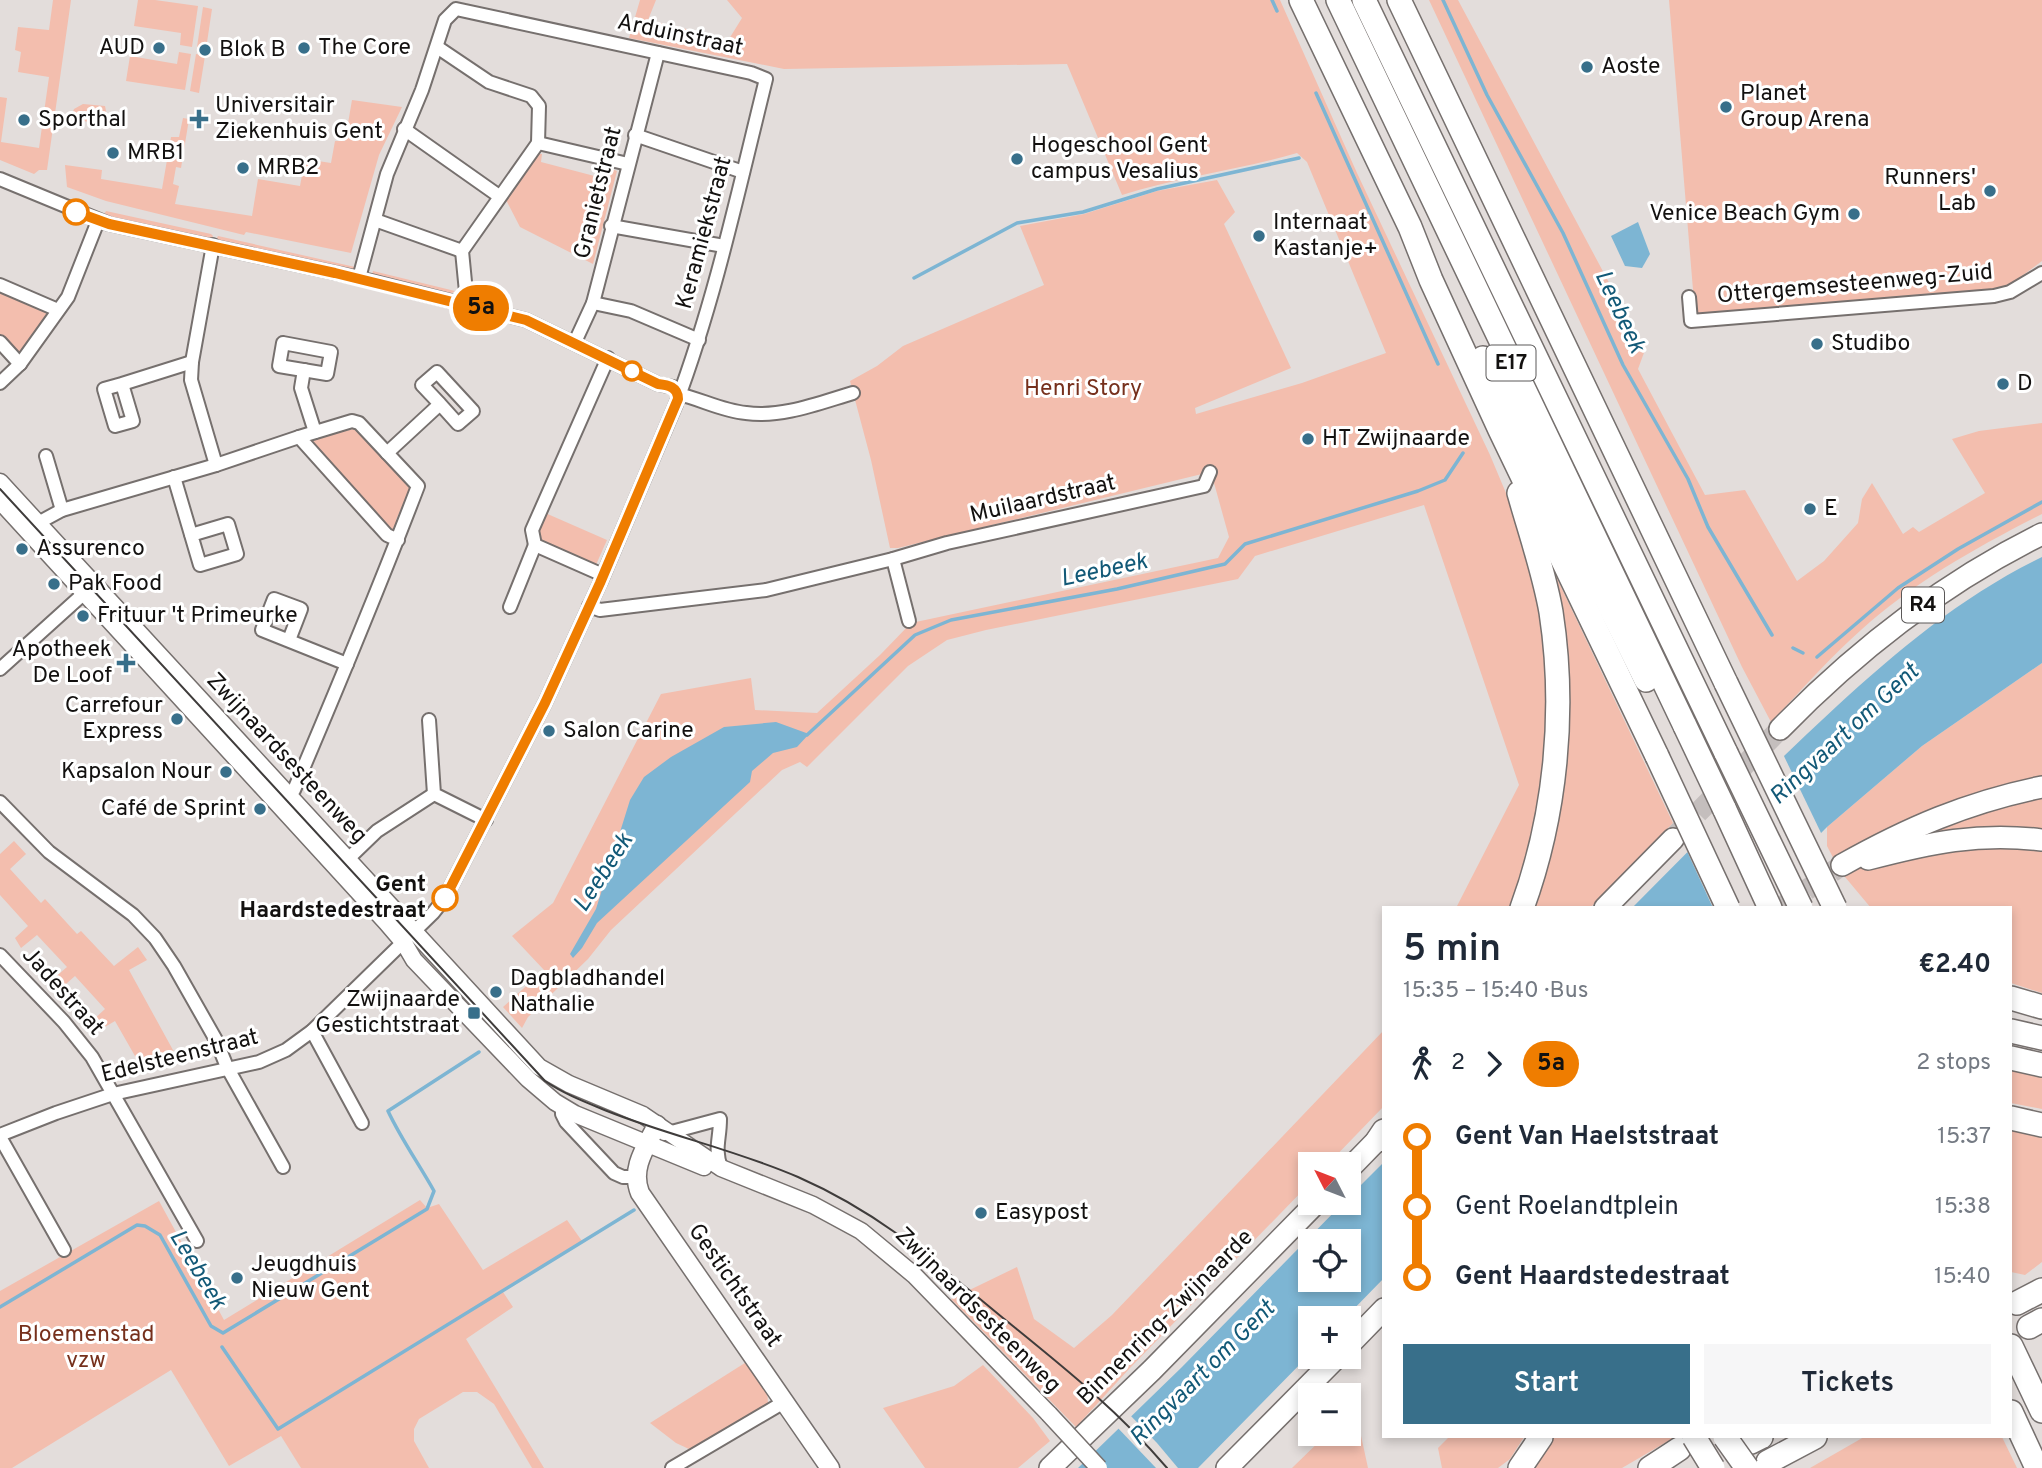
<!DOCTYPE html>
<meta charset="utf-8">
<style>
:root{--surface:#fff;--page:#f6f6f7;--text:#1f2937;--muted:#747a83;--accent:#386f8a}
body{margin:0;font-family:Overpass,sans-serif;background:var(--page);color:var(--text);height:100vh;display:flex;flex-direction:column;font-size:26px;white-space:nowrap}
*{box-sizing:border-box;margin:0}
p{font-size:23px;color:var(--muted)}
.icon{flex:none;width:38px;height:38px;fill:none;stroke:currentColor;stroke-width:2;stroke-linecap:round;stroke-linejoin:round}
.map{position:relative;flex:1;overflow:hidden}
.details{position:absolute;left:1382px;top:906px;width:630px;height:532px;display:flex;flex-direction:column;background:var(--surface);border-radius:0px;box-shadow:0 4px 10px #0003}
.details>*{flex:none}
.badge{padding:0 14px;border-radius:23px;font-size:24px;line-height:46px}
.needle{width:46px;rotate:312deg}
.buttons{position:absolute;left:1298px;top:1152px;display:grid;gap:14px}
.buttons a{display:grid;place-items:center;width:63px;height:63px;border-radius:0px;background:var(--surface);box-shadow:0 4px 10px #0003;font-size:35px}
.map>.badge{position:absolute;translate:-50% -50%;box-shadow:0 0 0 4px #fff}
.legs{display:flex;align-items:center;gap:10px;height:77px;padding:0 21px;font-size:23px}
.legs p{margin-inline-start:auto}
.overview{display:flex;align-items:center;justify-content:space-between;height:119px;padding:0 21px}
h1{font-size:38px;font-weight:600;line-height:52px}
.cta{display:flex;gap:14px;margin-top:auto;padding:14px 21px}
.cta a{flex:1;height:80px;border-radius:0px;background:var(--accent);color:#fff;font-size:28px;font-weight:600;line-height:80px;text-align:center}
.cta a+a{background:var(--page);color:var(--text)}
ul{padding:0 21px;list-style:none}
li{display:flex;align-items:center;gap:24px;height:70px;font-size:26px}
li i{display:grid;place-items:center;width:10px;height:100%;margin:0 9px;background:currentColor}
li i::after{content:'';width:18px;height:18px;margin:-9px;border:5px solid;border-radius:50%;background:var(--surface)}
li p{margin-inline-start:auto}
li:first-child i{background:linear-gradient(#0000 50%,currentColor 0)}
li:last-child i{background:linear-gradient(currentColor 50%,#0000 0)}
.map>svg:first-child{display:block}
.green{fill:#f3beae}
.water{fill:#7db5d3;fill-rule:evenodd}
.pier{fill:#e3dddb}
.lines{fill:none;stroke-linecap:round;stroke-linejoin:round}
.stream{stroke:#7db5d3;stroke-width:3.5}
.trunk-tunnel{stroke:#c4bebd;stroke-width:21;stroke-dasharray:21 10;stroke-linecap:butt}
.minor-casing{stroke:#76706e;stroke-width:16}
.tertiary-casing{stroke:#76706e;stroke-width:19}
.secondary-casing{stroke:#76706e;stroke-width:21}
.trunk-casing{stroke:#76706e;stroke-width:24}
.motorway-casing{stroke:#76706e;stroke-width:26}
.minor{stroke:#fff;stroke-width:12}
.tertiary{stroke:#fff;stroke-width:16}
.secondary{stroke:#fff;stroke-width:18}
.trunk{stroke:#fff;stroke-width:21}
.motorway{stroke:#fff;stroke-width:23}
.tram{stroke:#3f3c3b;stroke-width:2}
.tertiary-bridge-casing{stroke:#76706e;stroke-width:19;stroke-linecap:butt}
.motorway-bridge-casing{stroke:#76706e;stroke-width:26;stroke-linecap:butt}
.tertiary-bridge{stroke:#fff;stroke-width:16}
.motorway-bridge{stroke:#fff;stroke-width:23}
.line-1-casing{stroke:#fff;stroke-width:16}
.line-1{stroke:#ef7d00;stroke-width:10}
.poi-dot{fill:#386f8a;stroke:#fff;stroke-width:2.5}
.stop-1-dot{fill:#fff;stroke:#ef7d00;stroke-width:3.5}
.labels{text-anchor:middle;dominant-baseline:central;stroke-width:6;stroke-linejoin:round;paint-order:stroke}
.shield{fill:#fff;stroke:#5a5858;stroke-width:2}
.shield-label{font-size:21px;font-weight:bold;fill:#131110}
.street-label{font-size:23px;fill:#131110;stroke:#fff}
.poi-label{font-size:23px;fill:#131110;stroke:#fff;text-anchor:start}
.park-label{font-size:23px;fill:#76301c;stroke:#fff}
.stop-label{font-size:23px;font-weight:bold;fill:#131110;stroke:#fff;text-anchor:end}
.water-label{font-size:24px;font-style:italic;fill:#125977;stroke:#fff}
</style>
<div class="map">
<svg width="2042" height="1468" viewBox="0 0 2042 1468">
<rect width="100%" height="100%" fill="#e3dddb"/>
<g class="green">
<path d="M53 0H71L47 170H39L34 174 0 160V97L7 98 1 142 39 148 49 77 18 72 21 52 15 50 18 27 49 30Z"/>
<path d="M138 0H155L198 6 192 47 180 45 181 33 134 26Z"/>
<path d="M640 0H656L648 20 729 39 742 18 727 0H1280L1357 173 1490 455 1511 505 1544 551 1673 823 1590 908H1456L1519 785 1424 505 1255 556 1238 579 986 630 947 640 908 666 807 767 800 762 782 770 611 930 588 959 528 1017 522 1028 503 1007 544 970 512 936 553 903 661 694 751 678 755 710 817 713 880 655 911 623 1218 558 1229 537 1209 465 1202 474 898 548H890L871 460 850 381 877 366 903 346 1044 285 1020 226 1084 214 1157 191 1217 180 1235 212 1224 224 1291 368 1195 408 1196 414 1302 383 1386 353 1307 162 1297 153C1239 170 1179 177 1122 195L1067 64 784 69 629 38Z"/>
<path d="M1429 0H1458L1645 350 1638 369 1705 495 1745 490 1797 581 1824 561 1858 523 1862 499 1872 483 1903 534 1913 527 1919 532 1985 493 1952 439 1979 431 2042 423V514C1979 546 1914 582 1861 630 1829 658 1800 692 1771 722L1742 667Z"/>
<path d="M1669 0H2042V261L2006 288 1695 314Z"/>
<path d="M203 7 212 9 206 49 197 47Z"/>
<path d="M179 52 191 54 185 90 126 81 130 56 177 64Z"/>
<path d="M196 54 205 56 199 93 190 91Z"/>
<path d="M352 100 402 107 379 155 351 253 246 232 244 235 106 201 67 187 65 165 102 170 101 179 162 189 171 137H179L183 118 189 119 181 168 176 167 173 184 179 186 175 204 252 216 258 179 300 186 305 159 331 163 335 141H345Z"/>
<path d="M83 104 105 106 109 125 70 119 74 109Z"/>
<path d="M536 154H542L541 162 602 178 605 166 617 171 593 264 520 227 505 198Z"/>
<path d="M106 211 211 234 213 236 211 240 102 218Z"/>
<path d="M218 236 355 267 352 274 215 242Z"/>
<path d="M373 271 455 291 449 295 371 279Z"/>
<path d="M0 290 51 312 19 356 0 335Z"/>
<path d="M354 429C373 437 396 471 411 488L410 498 404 502 396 520 398 526 395 529H389L312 443 317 437Z"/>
<path d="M543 512 607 540 595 567 541 541 538 530Z"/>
<path d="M2042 663V993L2011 983V908H1871L1840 871 1827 846V827L1922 746Z"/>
<path d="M14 841 26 854 10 869 41 903 45 899 77 934 81 931 114 966 138 947 147 960 129 970 179 1061 143 1070 115 1021 98 1031 92 1021 105 1009 75 976 59 990 53 979 67 967 37 935 21 948 15 938 28 926 0 895V854Z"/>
<path d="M1384 1030V1106L1328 1164H1311V1182L1129 1369 1076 1427 951 1299 1017 1267 1034 1319 1074 1348 1112 1315Z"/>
<path d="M2011 1068 2042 1075V1109L2011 1103Z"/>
<path d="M2011 1129 2042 1135V1262L2025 1275 2011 1272Z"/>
<path d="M420 1200 427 1208 439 1204 483 1270 567 1220 582 1241 503 1292 513 1307 466 1339 544 1468H532L494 1404 477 1392H463L419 1419 414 1429V1441L429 1468H301L281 1436 229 1466 171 1370 12 1468H0V1291L159 1201 224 1320Z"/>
<path d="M748 1361 767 1389 768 1404 689 1449 676 1443 650 1423Z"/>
<path d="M983 1365 1033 1418 1050 1441 1018 1468H925L883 1408 954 1386Z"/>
<path d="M1355 1408 1368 1468H1292L1328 1433H1349V1413Z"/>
<path d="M1449 1437H1524L1510 1459 1498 1468H1442L1438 1448Z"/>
<path d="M1553 1437H1675L1622 1468H1534Z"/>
<path d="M1864 1437H2002L2017 1468H1810Z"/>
</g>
<g class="water">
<path d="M1638 222 1650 254 1642 268 1625 266 1611 236Z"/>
<path d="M2042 557V663L1922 746 1827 827 1747 908H1632C1700 840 1766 771 1837 706 1899 649 1965 594 2042 557Z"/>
<path d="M776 722 809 734 797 747 773 753 752 771 750 782 597 923 582 948 573 958 570 954 596 909 630 800 644 777 671 757 724 727Z"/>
<path d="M1384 1162V1278L1345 1318H1311V1353L1198 1468H1078L1182 1367 1344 1202H1349V1197ZM1311 1241H1349V1279H1311Z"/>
</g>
<g class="pier">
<path d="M1782 752 1823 837 1752 908H1713L1686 849Z"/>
<path d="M1129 1414 1157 1443 1178 1468H1156L1116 1426Z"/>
</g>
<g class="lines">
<g class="stream">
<path d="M1272 0 1277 11"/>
<path d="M1443 0 1487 95 1563 233 1623 365 1688 479 1708 527 1772 635"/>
<path d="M1316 93 1438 364"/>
<path d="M914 278 1017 223 1083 212 1157 189 1299 158"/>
<path d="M1793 648 1803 653"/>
<path d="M1817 657 1898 588 1958 549 2042 502"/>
<path d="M807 735 915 635 951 620 1117 589 1225 564 1245 544 1418 491 1445 480 1463 453"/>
<path d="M0 1307 137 1225 145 1226 160 1235 211 1326 223 1333 427 1209 434 1191C419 1164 401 1139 388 1111L479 1052"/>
<path d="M222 1347 278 1429 634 1210"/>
</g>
<g class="trunk-tunnel">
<path d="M1676 835 1780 729"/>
<path d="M1781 908 1842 865"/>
</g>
<g class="minor-casing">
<g id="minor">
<path d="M437 47 489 82 531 96 539 106 538 143"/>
<path d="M404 129 499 196"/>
<path d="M635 135 743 172"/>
<path d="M0 179 109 224 359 278 526 320 658 384 673 387 678 394C701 399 722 411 746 413 782 418 819 403 853 393"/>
<path d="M375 220 462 251"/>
<path d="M611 226 724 246"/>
<path d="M213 245 192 362 191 380 216 465"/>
<path d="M0 285 58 310"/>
<path d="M1689 297 1691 321 1994 296 2010 292 2042 273"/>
<path d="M593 303 631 311 699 340"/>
<path d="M463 304 466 292 462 251 538 143 628 164"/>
<path d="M0 342 20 364"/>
<path d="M575 342 593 303 658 53"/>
<path d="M283 343 331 352 327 374 279 366Z"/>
<path d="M304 370 301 388 315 432"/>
<path d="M0 383 20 364 68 297 98 221"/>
<path d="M122 384 104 389 115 426 133 421 122 384 192 362"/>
<path d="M387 453 440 404 458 424 473 411 437 372 422 385 440 404"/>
<path d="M46 456 62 510"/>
<path d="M174 477 200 565 237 554 228 524 191 535"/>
<path d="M38 523 62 510 216 465 299 437"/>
<path d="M893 559 909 621"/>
<path d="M603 575 535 545 532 530 608 358"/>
<path d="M589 606 600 610 766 590 893 559 947 543 1204 486 1210 472"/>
<path d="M510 607 535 545"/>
<path d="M289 640 301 609 274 599 262 630 347 664"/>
<path d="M0 669 91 587"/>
<path d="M429 720 434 794 486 820"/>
<path d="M288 796 294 790C337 689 379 588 418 486L359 423 352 421 299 437 387 535 398 540"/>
<path d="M0 802 49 852 133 915 155 938 174 966 216 1040 227 1067 283 1167"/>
<path d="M347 860 377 831 434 794"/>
<path d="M0 955 64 1022 92 1057 197 1241"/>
<path d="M312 1031 362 1123"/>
<path d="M562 1106V1114L566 1122 614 1173 623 1177H636"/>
<path d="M664 1134 720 1119C720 1140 714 1148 721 1168"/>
<path d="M0 1135 56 1113 113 1094 259 1062 286 1050 312 1031 433 913 445 898 545 703 600 583 676 404C715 300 739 188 766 79L751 73 456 9 445 20 422 90 387 174 359 278"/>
<path d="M0 1137 64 1250"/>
<path d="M672 1468 784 1402"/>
</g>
</g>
<g class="tertiary-casing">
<g id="tertiary">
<path d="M0 482 539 1067 569 1084 643 1115 721 1168 813 1205 861 1231 914 1275 1049 1414"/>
<path d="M0 501 386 922 404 943 414 960 528 1079 555 1102 575 1114 704 1167"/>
</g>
</g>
<g class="secondary-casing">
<path id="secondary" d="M657 1125C646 1147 630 1168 640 1193L830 1468"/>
</g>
<g class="trunk-casing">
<g id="trunk">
<path d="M1780 729C1857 650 1943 583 2042 534"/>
<path d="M1868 859C1929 843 1979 832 2042 840"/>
<path d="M1842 865C1908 828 1968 802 2042 787"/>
<path d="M1605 908 1673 839"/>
<path d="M1349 1169 1384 1133"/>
<path d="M1349 1345 1384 1309"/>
<path d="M1050 1468 1152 1370 1317 1202"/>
<path d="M1227 1468 1338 1356"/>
</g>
</g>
<g class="motorway-casing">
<g id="motorway">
<path d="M1301 0 1410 227 1431 280 1500 430 1657 756"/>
<path d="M1338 0 1685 726"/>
<path d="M1364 0 1726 753"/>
<path d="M1399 0 1726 683"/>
<path d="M1483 358 1537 459 1646 680"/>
<path d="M1519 493C1530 532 1544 572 1551 612 1566 710 1556 815 1522 908"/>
<path d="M1724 808 1770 908"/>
<path d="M2011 998 2042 1007"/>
<path d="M2011 1031 2042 1038"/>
<path d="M2011 1058 2042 1065"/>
<path d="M2011 1118 2042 1125"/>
<path d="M1378 1140 1384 1131"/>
<path d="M2017 1303 2042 1290"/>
<path d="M2029 1327 2042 1320"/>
<path d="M2011 1346 2042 1411"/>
<path d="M2011 1412 2037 1468"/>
<path d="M1751 1442 1761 1437"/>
<path d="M1768 1462 1815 1437"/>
<path d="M1520 1468 1541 1437"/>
<path d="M1650 1468 1679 1449"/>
</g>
</g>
<use href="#minor" class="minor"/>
<use href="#tertiary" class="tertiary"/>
<use href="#secondary" class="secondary"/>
<use href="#trunk" class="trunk"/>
<use href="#motorway" class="motorway"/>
<path class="tram" d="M0 489 545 1081C564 1094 585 1102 607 1111 670 1136 736 1150 798 1177 880 1213 935 1262 1003 1318 1061 1365 1119 1411 1167 1468"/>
<g class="tertiary-bridge-casing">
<path id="tertiary-bridge" d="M1049 1414 1099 1468"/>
</g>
<g class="motorway-bridge-casing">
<g id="motorway-bridge">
<path d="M1726 683 1835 908"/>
<path d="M1685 726 1724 808"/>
<path d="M1726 753 1801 908"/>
<path d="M1657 756 1728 908"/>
<path d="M1694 1437 1713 1468"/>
<path d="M1725 1437 1747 1468"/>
</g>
</g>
<use href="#tertiary-bridge" class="tertiary-bridge"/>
<use href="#motorway-bridge" class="motorway-bridge"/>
</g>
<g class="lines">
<g class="line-1-casing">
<path id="line-1" d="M76 212 109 224 335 273 526 320 658 384C668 385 678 387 678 399L600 583 545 703 445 898"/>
</g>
<use href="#line-1" class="line-1"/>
</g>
<g class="poi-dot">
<circle cx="159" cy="48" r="7"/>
<circle cx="304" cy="48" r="7"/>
<circle cx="205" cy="50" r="7"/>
<circle cx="1587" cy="67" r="7"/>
<circle cx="1726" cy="107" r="7"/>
<path d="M195.5 108.5h7v7h7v7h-7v7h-7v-7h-7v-7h7z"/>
<circle cx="24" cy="120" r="7"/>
<circle cx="113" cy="153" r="7"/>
<circle cx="1017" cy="159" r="7"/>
<circle cx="243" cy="168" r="7"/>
<circle cx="1990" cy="191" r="7"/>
<circle cx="1854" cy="214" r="7"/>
<circle cx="1259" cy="236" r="7"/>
<circle cx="1817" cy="344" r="7"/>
<circle cx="2003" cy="384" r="7"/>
<circle cx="1308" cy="439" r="7"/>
<circle cx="1810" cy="509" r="7"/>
<circle cx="22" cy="549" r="7"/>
<circle cx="54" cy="584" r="7"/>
<circle cx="83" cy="616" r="7"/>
<path d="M122.5 652.5h7v7h7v7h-7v7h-7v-7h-7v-7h7z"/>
<circle cx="177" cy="719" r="7"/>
<circle cx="549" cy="731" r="7"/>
<circle cx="226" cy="772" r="7"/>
<circle cx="260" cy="809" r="7"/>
<circle cx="496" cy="992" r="7"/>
<rect x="467" y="1006" width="14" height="14" rx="3.5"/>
<circle cx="981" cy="1213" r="7"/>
<circle cx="237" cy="1278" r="7"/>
</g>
<g class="stop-1-dot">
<circle cx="76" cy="212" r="12"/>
<circle cx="632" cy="371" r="9"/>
<circle cx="445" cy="898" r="12"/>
</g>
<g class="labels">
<g class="shield">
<rect x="1486.5" y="345.5" width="49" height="35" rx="5"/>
<rect x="1902" y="587.5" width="42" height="35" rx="5"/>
</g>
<g class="shield-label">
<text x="1511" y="363">E17</text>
<text x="1923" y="605">R4</text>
</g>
<g class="street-label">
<text transform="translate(680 36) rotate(12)">Arduinstraat</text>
<text transform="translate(599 193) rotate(-76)">Granietstraat</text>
<text transform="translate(705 233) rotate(-75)">Keramiekstraat</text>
<text transform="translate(1855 285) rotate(-5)">Ottergemsesteenweg-Zuid</text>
<text transform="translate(1043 500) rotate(-13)">Muilaardstraat</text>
<text transform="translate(286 759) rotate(47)">Zwijnaardsesteenweg</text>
<text transform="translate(62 992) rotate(48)">Jadestraat</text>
<text transform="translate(180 1057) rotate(-14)">Edelsteenstraat</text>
<text transform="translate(734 1286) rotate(55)">Gestichtstraat</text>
<text transform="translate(977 1311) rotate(45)">Zwijnaardsesteenweg</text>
<text transform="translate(1166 1318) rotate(-45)">Binnenring-Zwijnaarde</text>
</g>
<g class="poi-label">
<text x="145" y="48" text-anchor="end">AUD</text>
<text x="318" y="48">The Core</text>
<text x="219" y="50">Blok B</text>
<text x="1601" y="67">Aoste</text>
<text x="1740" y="94">Planet<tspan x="1740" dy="26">Group Arena</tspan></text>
<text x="215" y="106">Universitair<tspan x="215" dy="26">Ziekenhuis Gent</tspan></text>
<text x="38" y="120">Sporthal</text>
<text x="1031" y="146">Hogeschool Gent<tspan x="1031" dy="26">campus Vesalius</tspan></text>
<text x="127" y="153">MRB1</text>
<text x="257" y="168">MRB2</text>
<text x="1976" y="178" text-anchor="end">Runners'<tspan x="1976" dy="26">Lab</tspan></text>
<text x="1840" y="214" text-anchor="end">Venice Beach Gym</text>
<text x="1273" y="223">Internaat<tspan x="1273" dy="26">Kastanje+</tspan></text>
<text x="1831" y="344">Studibo</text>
<text x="2017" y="384">D</text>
<text x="1322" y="439">HT Zwijnaarde</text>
<text x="1824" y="509">E</text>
<text x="36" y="549">Assurenco</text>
<text x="68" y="584">Pak Food</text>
<text x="97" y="616">Frituur 't Primeurke</text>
<text x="112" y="650" text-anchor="end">Apotheek<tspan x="112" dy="26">De Loof</tspan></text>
<text x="163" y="706" text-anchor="end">Carrefour<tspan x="163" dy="26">Express</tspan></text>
<text x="563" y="731">Salon Carine</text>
<text x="212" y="772" text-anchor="end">Kapsalon Nour</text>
<text x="246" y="809" text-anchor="end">Café de Sprint</text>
<text x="510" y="979">Dagbladhandel<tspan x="510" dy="26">Nathalie</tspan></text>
<text x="460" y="1000" text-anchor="end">Zwijnaarde<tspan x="460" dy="26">Gestichtstraat</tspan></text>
<text x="995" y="1213">Easypost</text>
<text x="251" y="1265">Jeugdhuis<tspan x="251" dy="26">Nieuw Gent</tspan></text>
</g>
<g class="park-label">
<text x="1083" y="389">Henri Story</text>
<text x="86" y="1335">Bloemenstad<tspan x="86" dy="26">vzw</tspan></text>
</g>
<g class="stop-label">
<text x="426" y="885">Gent<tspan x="426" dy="26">Haardstedestraat</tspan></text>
</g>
<g class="water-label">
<text transform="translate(1619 312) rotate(65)">Leebeek</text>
<text transform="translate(1104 571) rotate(-12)">Leebeek</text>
<text transform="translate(1845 735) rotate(-43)">Ringvaart om Gent</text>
<text transform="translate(604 873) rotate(-57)">Leebeek</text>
<text transform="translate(197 1270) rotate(59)">Leebeek</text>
<text transform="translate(1203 1374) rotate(-45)">Ringvaart om Gent</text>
</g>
</g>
</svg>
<div class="buttons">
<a><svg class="needle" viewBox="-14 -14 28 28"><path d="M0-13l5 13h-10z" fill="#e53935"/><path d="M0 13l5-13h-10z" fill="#747a83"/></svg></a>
<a><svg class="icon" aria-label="locate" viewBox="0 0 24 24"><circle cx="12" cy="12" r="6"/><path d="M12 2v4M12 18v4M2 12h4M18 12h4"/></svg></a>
<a>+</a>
<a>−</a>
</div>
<b class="badge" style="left:481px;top:308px;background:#ef7d00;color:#111">5a</b>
<section class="details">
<div class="overview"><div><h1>5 min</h1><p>15:35 – 15:40 · Bus</p></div><b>€2.40</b></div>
<div class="legs"><svg class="icon" aria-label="walk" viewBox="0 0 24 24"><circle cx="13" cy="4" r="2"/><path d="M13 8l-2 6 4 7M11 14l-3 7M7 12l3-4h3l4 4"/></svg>2<svg class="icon" aria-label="forward" viewBox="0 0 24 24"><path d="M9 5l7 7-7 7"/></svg><b class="badge" style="background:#ef7d00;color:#111">5a</b><p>2 stops</p></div>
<ul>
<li><i style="color:#ef7d00"></i><b>Gent Van Haelststraat</b><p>15:37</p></li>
<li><i style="color:#ef7d00"></i><span>Gent Roelandtplein</span><p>15:38</p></li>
<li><i style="color:#ef7d00"></i><b>Gent Haardstedestraat</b><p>15:40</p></li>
</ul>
<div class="cta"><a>Start</a><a>Tickets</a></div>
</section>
</div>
